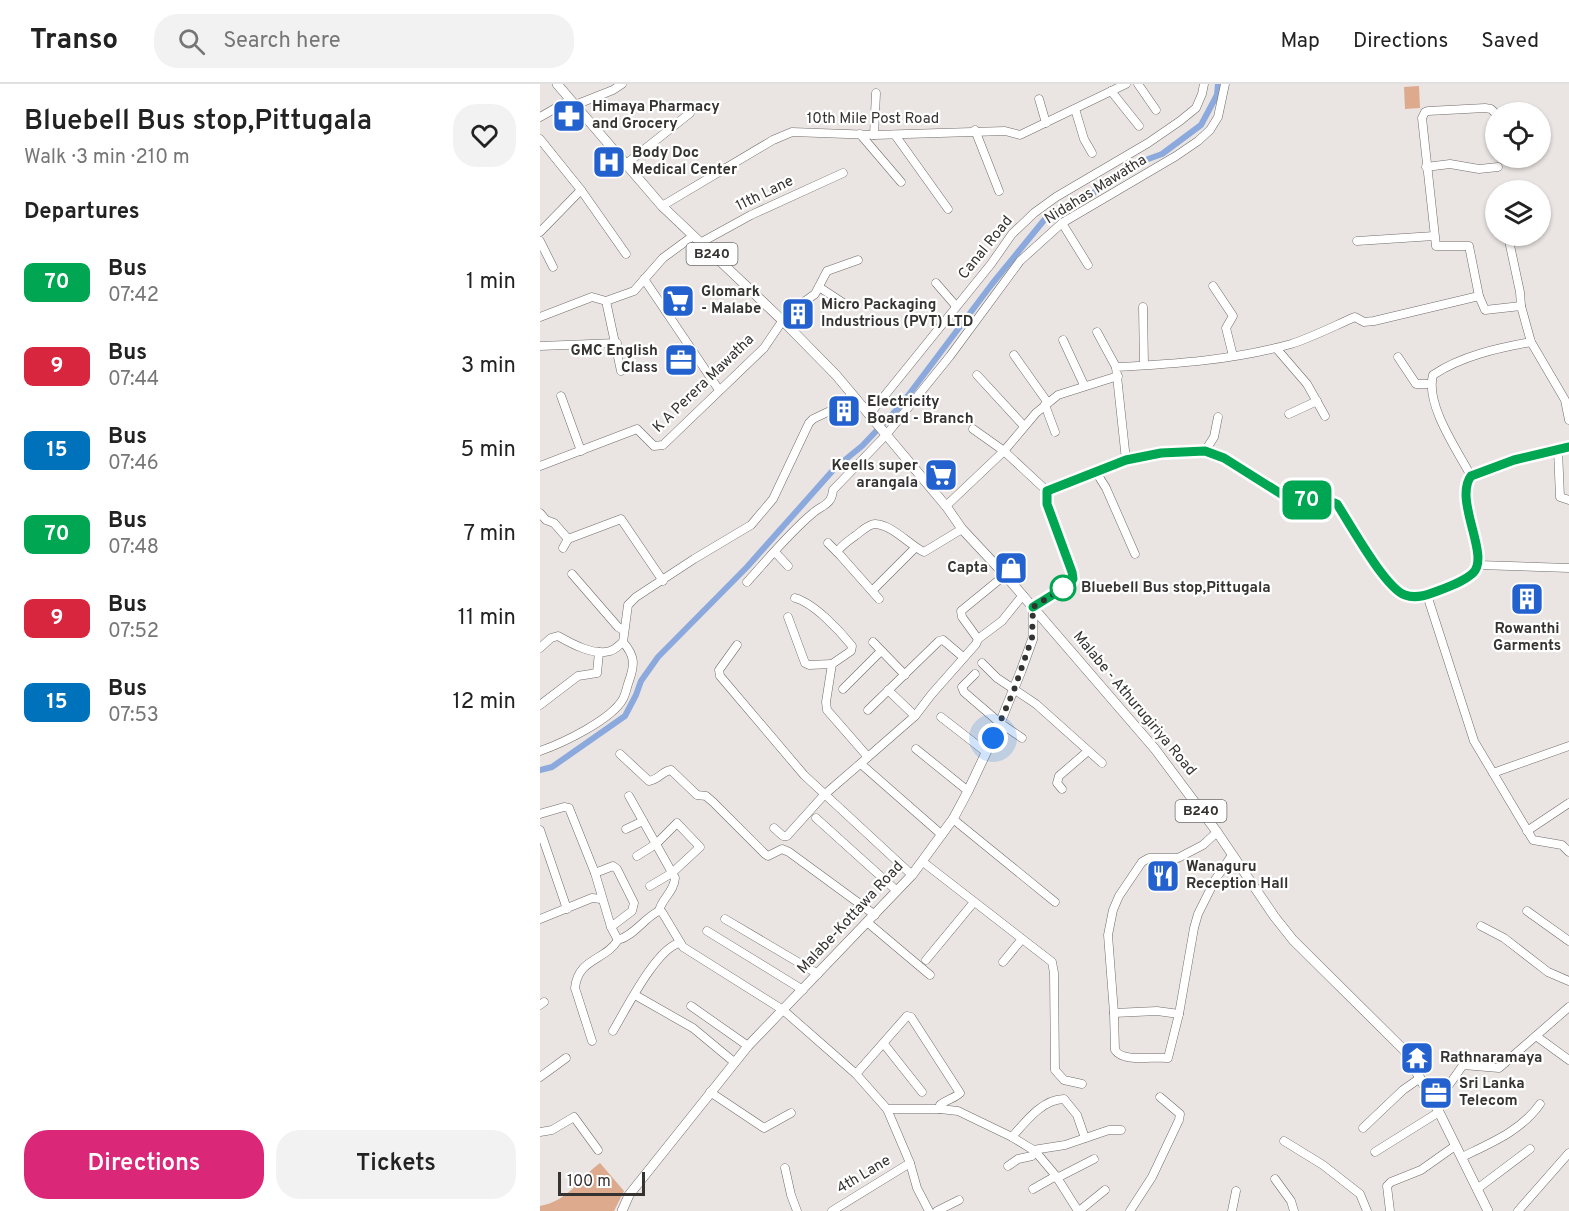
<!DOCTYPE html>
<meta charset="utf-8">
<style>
:root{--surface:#fff;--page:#f2f2f2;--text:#222;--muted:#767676;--line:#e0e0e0;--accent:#db2777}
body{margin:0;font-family:Overpass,sans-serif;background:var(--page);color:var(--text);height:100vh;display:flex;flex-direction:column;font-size:22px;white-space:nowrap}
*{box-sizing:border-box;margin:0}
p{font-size:20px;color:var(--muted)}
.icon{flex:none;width:33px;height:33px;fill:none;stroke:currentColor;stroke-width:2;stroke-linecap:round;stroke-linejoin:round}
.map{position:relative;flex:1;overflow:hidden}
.panel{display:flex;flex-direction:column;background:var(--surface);width:540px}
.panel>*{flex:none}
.badge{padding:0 12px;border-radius:9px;font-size:21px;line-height:39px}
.buttons{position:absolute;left:945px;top:18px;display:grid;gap:12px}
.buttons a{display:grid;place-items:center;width:66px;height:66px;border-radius:50%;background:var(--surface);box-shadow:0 2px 4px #0004;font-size:30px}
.scale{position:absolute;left:18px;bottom:15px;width:87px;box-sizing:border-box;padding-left:6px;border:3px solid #353332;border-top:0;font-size:16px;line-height:21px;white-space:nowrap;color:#353332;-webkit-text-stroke:4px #fff;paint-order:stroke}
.you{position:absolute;width:30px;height:30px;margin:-15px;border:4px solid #fff;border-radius:50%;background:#1a73e8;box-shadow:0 0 0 9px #1a73e833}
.map>.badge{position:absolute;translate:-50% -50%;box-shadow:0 0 0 3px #fff}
h2{padding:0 24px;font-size:22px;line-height:54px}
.round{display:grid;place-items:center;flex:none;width:63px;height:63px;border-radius:24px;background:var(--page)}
.head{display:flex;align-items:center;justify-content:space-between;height:102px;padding:0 24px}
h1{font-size:28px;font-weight:600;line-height:45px}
.button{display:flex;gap:12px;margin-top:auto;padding:12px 24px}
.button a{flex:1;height:69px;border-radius:24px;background:var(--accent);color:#fff;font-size:24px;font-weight:600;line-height:69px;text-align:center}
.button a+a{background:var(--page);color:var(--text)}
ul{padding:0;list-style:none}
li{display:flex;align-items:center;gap:18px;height:84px;padding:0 24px}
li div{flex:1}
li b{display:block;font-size:22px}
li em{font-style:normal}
li .badge{min-width:66px;font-weight:700;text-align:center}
header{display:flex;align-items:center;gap:36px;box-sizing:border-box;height:84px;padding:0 30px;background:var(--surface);border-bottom:2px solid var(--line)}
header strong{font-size:28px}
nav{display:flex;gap:33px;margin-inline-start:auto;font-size:21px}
.search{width:420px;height:54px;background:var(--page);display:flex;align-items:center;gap:15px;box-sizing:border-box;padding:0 21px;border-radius:24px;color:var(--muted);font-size:22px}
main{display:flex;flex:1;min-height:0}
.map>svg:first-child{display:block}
.green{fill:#ddaa8d}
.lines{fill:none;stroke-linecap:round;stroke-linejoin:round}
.canal{stroke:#8ba9dd;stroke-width:6}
.minor-casing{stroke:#716c6a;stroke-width:9}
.major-casing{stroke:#716c6a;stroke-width:10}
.minor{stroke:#fff;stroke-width:8}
.major{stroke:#fff;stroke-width:9}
.line-casing{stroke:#fff;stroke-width:14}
.line{stroke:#00a651;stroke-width:9}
.walk{stroke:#353332;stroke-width:6;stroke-dasharray:0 10.8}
.stop-dot{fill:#fff;stroke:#00a651;stroke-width:3}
.labels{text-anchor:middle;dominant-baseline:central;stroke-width:4.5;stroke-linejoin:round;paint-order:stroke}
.shield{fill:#fff;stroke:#727070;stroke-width:1.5}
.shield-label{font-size:14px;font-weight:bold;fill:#353332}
.poi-label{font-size:15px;font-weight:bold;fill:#353332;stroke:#fff;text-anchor:start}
.street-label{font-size:15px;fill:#353332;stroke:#fff}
.stop-label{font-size:15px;font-weight:bold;fill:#353332;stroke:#fff;text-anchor:start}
</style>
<header>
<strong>Transo</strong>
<div class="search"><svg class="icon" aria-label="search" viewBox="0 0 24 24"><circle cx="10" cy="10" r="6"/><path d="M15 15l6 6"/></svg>Search here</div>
<nav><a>Map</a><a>Directions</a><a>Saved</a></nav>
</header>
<main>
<section class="panel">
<div class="head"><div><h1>Bluebell Bus stop,Pittugala</h1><p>Walk · 3 min · 210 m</p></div><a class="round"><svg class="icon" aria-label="heart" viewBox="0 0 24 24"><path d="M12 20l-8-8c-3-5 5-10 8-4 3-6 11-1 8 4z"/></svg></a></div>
<h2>Departures</h2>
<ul>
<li><span class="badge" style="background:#00a651;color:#fff">70</span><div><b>Bus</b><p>07:42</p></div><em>1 min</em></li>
<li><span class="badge" style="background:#d7263d;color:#fff">9</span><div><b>Bus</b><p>07:44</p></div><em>3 min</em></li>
<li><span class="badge" style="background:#0072bc;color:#fff">15</span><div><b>Bus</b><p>07:46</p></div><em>5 min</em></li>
<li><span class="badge" style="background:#00a651;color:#fff">70</span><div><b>Bus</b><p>07:48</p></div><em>7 min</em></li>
<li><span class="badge" style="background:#d7263d;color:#fff">9</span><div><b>Bus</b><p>07:52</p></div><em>11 min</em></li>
<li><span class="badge" style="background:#0072bc;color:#fff">15</span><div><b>Bus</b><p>07:53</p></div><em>12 min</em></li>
</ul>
<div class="button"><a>Directions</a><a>Tickets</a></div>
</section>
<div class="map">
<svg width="1029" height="1127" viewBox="0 0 1029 1127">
<rect width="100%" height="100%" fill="#eae5e2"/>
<g class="green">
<path d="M879 2 880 24 865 25 864 3Z"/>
<path d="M60 1079 84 1107 74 1127H0V1122C30 1116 37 1096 60 1079Z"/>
</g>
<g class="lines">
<path class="canal" d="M0 686 12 683 85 632 96 611 101 597 118 573 207 483 295 384 322 362 361 321 452 200 505 135 544 115 600 78 622 70 661 41 677 11 678 0"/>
<g class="minor-casing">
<g id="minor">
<path d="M598 0 616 26"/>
<path d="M571 7 599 42"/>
<path d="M499 15 506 39"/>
<path d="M35 21 73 6 82 0"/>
<path d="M535 25 544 55 552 69"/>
<path d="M0 33 30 16"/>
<path d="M435 46 459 107"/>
<path d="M320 50 361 98"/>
<path d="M334 51 336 9"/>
<path d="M355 51 408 125"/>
<path d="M0 55 41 106 0 148"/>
<path d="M86 80 150 29"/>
<path d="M886 83 910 80 939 85 958 83"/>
<path d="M41 106 86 170"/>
<path d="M122 122 233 56 252 48 334 51 465 47 480 51 586 0"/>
<path d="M522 139 548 181"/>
<path d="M968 152 980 208 981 222"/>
<path d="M0 157 13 183"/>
<path d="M817 157 894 152"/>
<path d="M160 159 211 131 303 89"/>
<path d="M104 195 179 306"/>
<path d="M396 199 416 222"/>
<path d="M673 202 693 232 686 244 693 272"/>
<path d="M279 203 308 222"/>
<path d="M939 212 929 162H896L882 34 885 28 888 27 945 24 951 25 956 30"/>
<path d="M66 217 94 207 123 174 153 152"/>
<path d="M603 223 604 281"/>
<path d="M0 233 52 213 66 217 81 287"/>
<path d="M557 248 576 283"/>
<path d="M523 256 544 301"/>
<path d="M0 262 77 259"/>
<path d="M736 264 767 300 785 332"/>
<path d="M474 271 508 319"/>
<path d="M858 273 876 300H890"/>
<path d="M437 291 484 342"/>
<path d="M21 312 41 367"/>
<path d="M505 321 515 348"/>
<path d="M749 330 777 317"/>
<path d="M329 331 451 180 472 150 494 129 516 113 608 59 640 37 656 24 662 10 664 0"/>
<path d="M433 345 464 367 507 407"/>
<path d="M1018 366 1020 413 1029 416"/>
<path d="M665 367 674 353 678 333"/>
<path d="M586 376 576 283C635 280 694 276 751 260 773 253 794 242 815 233L824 238 834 237 939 212 945 226 981 222 991 258 1025 316 1029 336"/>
<path d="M0 382 97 345 114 362 123 361 224 264 247 230 275 210 287 187 318 176"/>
<path d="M556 388 566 404 595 470"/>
<path d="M931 392C917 366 885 320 893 291 921 272 958 264 991 258"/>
<path d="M406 422 464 367 496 329 518 311 578 292"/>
<path d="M0 429 6 436 14 439 28 455 23 464"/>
<path d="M28 455 81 435 123 497"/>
<path d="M288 459 297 468"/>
<path d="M235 468 248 482"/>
<path d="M938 481 1029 484"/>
<path d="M32 490 78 543 83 546"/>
<path d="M207 498C228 475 249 449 273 429 282 421 292 421 293 406L346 351 410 272 480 177 522 139 636 72 658 57 670 46 678 33 685 0"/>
<path d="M332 507 375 464"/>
<path d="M887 511 934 657 993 756 1022 761 1029 768"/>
<path d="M255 514C274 519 300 547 312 562L311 567 292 580 286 618 287 626 328 673 375 632 391 611 436 560 438 555 422 533 421 527 465 491"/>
<path d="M339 515 300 471 297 468C302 461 308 457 315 452 321 448 328 440 335 440 353 441 369 461 384 468L422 445"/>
<path d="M248 533 265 579 269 581 292 580"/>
<path d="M438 555 462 537 483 511"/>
<path d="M333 558 365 591"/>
<path d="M197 561 179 586 180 592 264 691 372 791"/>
<path d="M0 564 11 554 18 552C32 560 54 572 70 567 75 566 79 561 83 558"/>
<path d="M442 579 457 594 496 620 562 679"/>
<path d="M435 590 422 603 424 608 460 639 482 654"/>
<path d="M303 605 341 567"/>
<path d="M348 606 375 632"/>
<path d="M0 621 38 592 57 589 59 568"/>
<path d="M328 626 399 557 403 556 423 573"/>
<path d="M401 633 446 668"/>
<path d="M376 665 428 707"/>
<path d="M0 667C23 659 71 636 83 615 86 609 87 602 89 597 95 580 95 572 83 558L88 521 96 513 154 475 211 441 233 415 269 339 273 335 294 325 312 311"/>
<path d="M80 670 109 697C120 695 122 687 131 686L157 711 166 712 173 718 225 770 228 772 242 765 249 768 335 831"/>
<path d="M321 680 402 751"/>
<path d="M953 689 1029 662"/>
<path d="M522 705 517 699 519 692 548 667"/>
<path d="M89 712 135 794C134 808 122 814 119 827"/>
<path d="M0 730 24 723 29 724 55 789 71 843 78 856C95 851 104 834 119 827L122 828 143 863 243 926 316 990 347 1025 370 1079 377 1104 389 1127"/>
<path d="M276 734 357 807"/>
<path d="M413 735 515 818"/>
<path d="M234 744 243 752H247L284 711 328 673"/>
<path d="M86 745 103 737"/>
<path d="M0 746 27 825"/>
<path d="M987 747 1029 719"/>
<path d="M677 748 663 761 638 774H609L602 778 579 812 573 826 568 851 574 929 575 966C583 979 614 972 628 974L639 930 654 844 658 830 675 796 692 771"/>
<path d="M97 772 116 760 137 739 160 763 132 789 110 802"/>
<path d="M383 778 512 878 514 889 515 986 524 996 542 1000"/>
<path d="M55 789 73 782 77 785 94 819 92 827 71 843"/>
<path d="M987 827 1029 857"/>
<path d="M0 835 52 814 61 815"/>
<path d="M185 835 278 890"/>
<path d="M327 838 390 891"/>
<path d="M941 842 964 854 1008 888 1029 897"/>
<path d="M167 847 263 906"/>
<path d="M386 876 434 818"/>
<path d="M463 878 482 855"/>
<path d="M95 911 153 944 194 978"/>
<path d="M0 921 4 918"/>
<path d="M151 922 208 962"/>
<path d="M574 929 617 927 639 930"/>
<path d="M73 947C85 927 117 863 140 859"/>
<path d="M996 952 1029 976"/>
<path d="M52 957 35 904C38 874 65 877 78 856"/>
<path d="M344 960 382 1008"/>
<path d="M316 990 367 932 371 933 420 1009C414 1015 407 1015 400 1021V1025"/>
<path d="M0 993 26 974"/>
<path d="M170 1008 224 1044 251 1029"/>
<path d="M895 1021 923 981 959 984 1029 923"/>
<path d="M347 1025H400L418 1027 472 1053 495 1067 516 1092 538 1127"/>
<path d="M823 1044 863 1006 880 994"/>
<path d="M0 1048 12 1046 34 1033 58 1066"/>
<path d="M472 1053C486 1037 503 1015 524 1015L537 1031 545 1054"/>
<path d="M744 1057 783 1081 820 1110 827 1127"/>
<path d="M493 1066 525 1061 569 1046H581"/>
<path d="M835 1068 899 1028"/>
<path d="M922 1073C951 1059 981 1047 1000 1020"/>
<path d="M468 1082 478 1075 492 1072 495 1067"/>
<path d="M245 1084 251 1111 257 1127"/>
<path d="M517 1094 554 1075"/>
<path d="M735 1095 751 1117 754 1127"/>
<path d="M493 1105 516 1092"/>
<path d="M937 1105 990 1065"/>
<path d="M292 1127 370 1079"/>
<path d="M397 1127 419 1116"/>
<path d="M539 1127 565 1106"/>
<path d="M590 1127 612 1093 639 1036 640 1030 620 1013"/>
<path d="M692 1127 696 1107"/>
<path d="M850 1127 847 1102 851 1098 881 1086 915 1062"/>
<path d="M978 1127 1029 1069"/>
</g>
</g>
<g class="major-casing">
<g id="major">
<path d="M17 0 122 122 242 236 296 291 406 422 422 445 465 491 615 665 677 748 734 832 753 856 864 966 899 1028 948 1127"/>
<path d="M82 1127 89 1111 208 962 372 791 413 735 428 707 460 639 481 587 493 554V523L530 500 533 495 532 488 507 420V407L586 376 621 369 665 367 684 374 746 413C763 419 781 412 797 420L852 503C863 511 872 515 886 511 895 509 904 504 912 501 920 497 930 494 935 487 945 473 925 429 927 410 927 403 926 398 931 392L974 376 1029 363"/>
</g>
</g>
<use href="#minor" class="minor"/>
<use href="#major" class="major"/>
</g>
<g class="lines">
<g class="line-casing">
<path id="line" d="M493 523 530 500 533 495 532 488 507 420V407L586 376 621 369 665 367 684 374 746 413C763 419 781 412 797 420 810 440 845 504 865 511 873 514 884 512 892 509 905 504 922 499 933 489 951 472 913 416 931 392L974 376 1029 363"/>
</g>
<use href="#line" class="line"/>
<path class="walk" d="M453 654 474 606 492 554 493 523 527 502 523 504"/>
</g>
<defs>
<g id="pharmacy-square" transform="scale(1.725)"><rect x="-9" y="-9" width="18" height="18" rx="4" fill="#2361ce" stroke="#fff"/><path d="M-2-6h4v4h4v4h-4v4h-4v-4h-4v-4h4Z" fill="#fff"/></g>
<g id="hospital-square" transform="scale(1.725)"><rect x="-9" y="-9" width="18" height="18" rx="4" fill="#2361ce" stroke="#fff"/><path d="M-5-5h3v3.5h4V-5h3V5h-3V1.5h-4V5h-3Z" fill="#fff"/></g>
<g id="supermarket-square" transform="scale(1.725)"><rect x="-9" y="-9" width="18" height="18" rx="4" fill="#2361ce" stroke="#fff"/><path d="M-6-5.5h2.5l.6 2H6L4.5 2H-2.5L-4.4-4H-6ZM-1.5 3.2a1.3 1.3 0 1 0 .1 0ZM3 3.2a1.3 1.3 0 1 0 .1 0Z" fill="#fff"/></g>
<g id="building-square" transform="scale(1.725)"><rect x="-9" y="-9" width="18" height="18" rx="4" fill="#2361ce" stroke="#fff"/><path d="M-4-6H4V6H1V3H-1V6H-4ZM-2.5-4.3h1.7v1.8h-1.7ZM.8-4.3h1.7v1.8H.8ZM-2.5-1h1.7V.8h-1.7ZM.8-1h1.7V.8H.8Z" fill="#fff"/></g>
<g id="office-square" transform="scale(1.725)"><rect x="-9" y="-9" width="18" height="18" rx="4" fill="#2361ce" stroke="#fff"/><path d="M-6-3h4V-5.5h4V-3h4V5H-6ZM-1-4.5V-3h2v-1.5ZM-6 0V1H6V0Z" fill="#fff"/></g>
<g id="shop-square" transform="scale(1.725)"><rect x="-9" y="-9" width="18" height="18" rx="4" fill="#2361ce" stroke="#fff"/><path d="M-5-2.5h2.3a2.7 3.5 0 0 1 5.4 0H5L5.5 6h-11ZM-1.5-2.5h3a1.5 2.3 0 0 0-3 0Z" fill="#fff"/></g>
<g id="restaurant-square" transform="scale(1.725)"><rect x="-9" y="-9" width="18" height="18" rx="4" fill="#2361ce" stroke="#fff"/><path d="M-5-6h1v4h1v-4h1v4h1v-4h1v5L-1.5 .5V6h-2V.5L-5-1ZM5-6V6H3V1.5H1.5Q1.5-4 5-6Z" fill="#fff"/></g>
<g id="temple-square" transform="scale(1.725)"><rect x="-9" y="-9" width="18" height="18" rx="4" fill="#2361ce" stroke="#fff"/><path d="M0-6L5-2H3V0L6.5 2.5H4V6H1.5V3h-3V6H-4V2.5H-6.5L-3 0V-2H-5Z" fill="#fff"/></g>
</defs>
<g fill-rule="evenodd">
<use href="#pharmacy-square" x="29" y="32"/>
<use href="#hospital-square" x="69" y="78"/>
<use href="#supermarket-square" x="138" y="217"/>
<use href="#building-square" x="258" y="230"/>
<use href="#office-square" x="141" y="276"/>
<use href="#building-square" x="304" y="327"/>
<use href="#supermarket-square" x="401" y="391"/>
<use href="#shop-square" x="471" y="484"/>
<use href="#building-square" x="987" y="515"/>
<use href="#restaurant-square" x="623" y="792"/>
<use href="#temple-square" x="877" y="974"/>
<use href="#office-square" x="896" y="1009"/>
</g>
<circle class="stop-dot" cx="523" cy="504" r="12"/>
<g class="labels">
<g class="shield">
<rect x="146.5" y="159" width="51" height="22" rx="4.5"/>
<rect x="635.5" y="716" width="51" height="22" rx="4.5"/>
</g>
<g class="shield-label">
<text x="172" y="170">B240</text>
<text x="661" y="727">B240</text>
</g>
<g class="poi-label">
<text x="52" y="23">Himaya Pharmacy<tspan x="52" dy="17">and Grocery</tspan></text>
<text x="92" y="69">Body Doc<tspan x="92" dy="17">Medical Center</tspan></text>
<text x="161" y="208">Glomark<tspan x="161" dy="17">- Malabe</tspan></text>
<text x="281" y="221">Micro Packaging<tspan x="281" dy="17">Industrious (PVT) LTD</tspan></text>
<text x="118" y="267" text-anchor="end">GMC English<tspan x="118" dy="17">Class</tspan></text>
<text x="327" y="318">Electricity<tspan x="327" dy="17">Board - Branch</tspan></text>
<text x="378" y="382" text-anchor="end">Keells super<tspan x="378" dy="17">arangala</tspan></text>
<text x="448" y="484" text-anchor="end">Capta</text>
<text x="987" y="545" text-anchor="middle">Rowanthi<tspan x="987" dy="17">Garments</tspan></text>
<text x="646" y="783">Wanaguru<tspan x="646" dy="17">Reception Hall</tspan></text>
<text x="900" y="974">Rathnaramaya</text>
<text x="919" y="1000">Sri Lanka<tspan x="919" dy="17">Telecom</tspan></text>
</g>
<g class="street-label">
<text x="333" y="35">10th Mile Post Road</text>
<text transform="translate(556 106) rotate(-32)">Nidahas Mawatha</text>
<text transform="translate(225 110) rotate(-26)">11th Lane</text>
<text transform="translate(446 164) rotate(-51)">Canal Road</text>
<text transform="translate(164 300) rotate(-44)">K A Perera Mawatha</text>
<text transform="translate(594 620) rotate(50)">Malabe - Athurugiriya Road</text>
<text transform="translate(311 834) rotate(-47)">Malabe-Kottawa Road</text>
<text transform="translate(324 1091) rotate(-31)">4th Lane</text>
</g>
<g class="stop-label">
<text x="541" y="504">Bluebell Bus stop,Pittugala</text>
</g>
</g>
</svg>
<div class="buttons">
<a><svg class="icon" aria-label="locate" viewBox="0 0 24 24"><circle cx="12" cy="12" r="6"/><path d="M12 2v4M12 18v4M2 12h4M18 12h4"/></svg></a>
<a><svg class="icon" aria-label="layers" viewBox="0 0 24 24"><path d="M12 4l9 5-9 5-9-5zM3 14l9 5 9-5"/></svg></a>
</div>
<div class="scale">100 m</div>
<div class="you" style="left:453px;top:654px"></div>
<b class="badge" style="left:767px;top:416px;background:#00a651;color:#fff">70</b>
</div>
</main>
